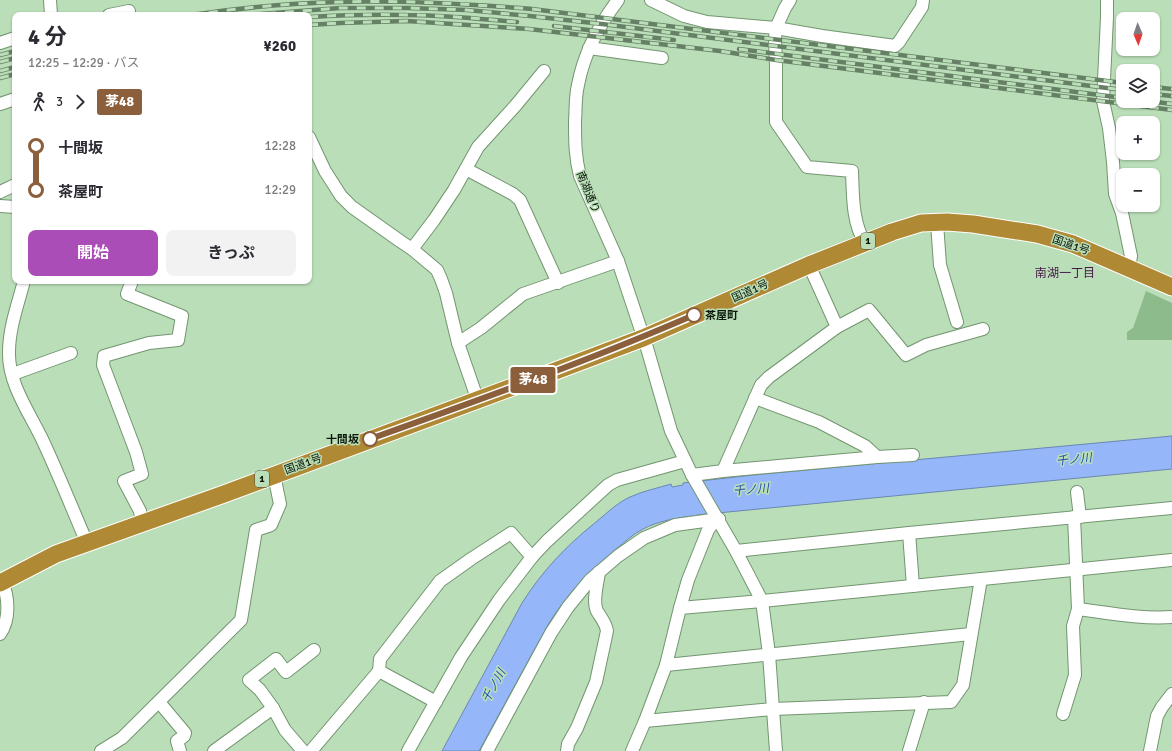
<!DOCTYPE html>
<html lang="ja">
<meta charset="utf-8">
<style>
:root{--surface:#fff;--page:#f2f2f3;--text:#2b2b33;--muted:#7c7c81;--accent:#ab4db6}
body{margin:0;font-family:Signika,"Noto Sans JP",sans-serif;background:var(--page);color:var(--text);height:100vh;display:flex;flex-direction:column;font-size:15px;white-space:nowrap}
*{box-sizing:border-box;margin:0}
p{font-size:13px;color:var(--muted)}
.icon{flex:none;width:22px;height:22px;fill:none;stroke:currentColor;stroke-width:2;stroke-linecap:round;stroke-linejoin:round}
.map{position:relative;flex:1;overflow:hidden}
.panel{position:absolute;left:12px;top:12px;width:300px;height:272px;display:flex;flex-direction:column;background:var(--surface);border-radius:8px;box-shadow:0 1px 3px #0004}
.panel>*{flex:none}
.badge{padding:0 8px;border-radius:3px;font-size:14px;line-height:26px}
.needle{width:26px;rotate:178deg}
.buttons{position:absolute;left:1116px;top:12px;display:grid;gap:8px}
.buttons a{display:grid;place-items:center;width:44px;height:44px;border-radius:8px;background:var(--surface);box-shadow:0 1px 3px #0004;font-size:20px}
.map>.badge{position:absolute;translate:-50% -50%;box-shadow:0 0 0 2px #fff}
.legs{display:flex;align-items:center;gap:6px;height:44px;padding:0 16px;font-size:13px}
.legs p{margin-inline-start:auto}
.summary{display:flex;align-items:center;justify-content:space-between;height:68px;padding:0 16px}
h1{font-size:22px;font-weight:700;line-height:30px}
.cta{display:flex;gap:8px;margin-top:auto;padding:8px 16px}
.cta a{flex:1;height:46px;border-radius:8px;background:var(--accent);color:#fff;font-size:16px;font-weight:700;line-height:46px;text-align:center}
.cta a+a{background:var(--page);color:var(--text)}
ul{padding:0 16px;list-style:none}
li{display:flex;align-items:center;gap:14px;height:44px;font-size:15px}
li i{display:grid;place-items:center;width:6px;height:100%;margin:0 5px;background:currentColor}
li i::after{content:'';width:10px;height:10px;margin:-5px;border:3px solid;border-radius:50%;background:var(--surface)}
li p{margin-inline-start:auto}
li:first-child i{background:linear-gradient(#0000 50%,currentColor 0)}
li:last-child i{background:linear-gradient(currentColor 50%,#0000 0)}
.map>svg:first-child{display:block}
.green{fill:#8ebb8b}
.water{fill:#95b7fa;stroke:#6b87b2}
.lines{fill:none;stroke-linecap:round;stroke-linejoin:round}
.minor-casing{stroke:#739571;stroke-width:14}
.highway-casing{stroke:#fff;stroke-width:19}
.minor{stroke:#fff;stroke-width:12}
.highway{stroke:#b08935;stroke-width:17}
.rail-casing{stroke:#668065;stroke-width:4.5}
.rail{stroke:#badeb7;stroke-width:3;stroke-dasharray:9;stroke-linecap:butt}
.line-1-casing{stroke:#fff;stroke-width:9}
.line-1{stroke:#8b5e3c;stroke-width:6}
.stop-1-dot{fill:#fff;stroke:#8b5e3c;stroke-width:2}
.labels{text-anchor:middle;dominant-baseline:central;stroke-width:3;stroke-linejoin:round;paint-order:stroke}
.shield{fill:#badeb7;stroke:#3f533e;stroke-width:1}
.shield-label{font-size:10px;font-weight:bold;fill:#0a170a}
.street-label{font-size:11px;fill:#0a170a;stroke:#badeb7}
.stop-label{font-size:11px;font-weight:bold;fill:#0a170a;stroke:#badeb7;text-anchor:start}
.neighbourhood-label{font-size:12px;fill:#441749;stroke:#badeb7}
.water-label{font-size:12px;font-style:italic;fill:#244eac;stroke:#badeb7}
</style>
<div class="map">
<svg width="1172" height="751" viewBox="0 0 1172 751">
<rect width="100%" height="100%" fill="#badeb7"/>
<path class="green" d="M1146 291 1172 303V340H1127V332L1133 328Z"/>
<path class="water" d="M1172 436V469L697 515V517H693V516C676 518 658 521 643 529 633 534 625 542 616 549 589 572 568 593 549 623L479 751H442L522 603C543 570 566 546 596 522 607 513 617 503 630 497 643 491 658 488 671 484L672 487 683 485V483L753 475Z"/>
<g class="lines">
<g class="minor-casing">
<g id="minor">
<path d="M50 0 51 15"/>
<path d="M618 0C599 25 584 53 578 85 575 97 576 109 575 121 575 141 575 157 580 176L618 261 647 348 671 431 692 475 736 551 762 601 769 654 776 751"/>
<path d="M651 0 684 16 707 22 776 28 822 36 895 46 899 42 922 7 923 0"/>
<path d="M790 0 785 8 776 28 775 39 776 67V122L807 167 852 171C853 195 852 222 865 243"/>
<path d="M1107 0V17L1103 101 1109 128 1113 162 1115 194 1122 213 1131 256 1129 268"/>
<path d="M109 15 129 11"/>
<path d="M0 43 15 38"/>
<path d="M589 48 662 58"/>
<path d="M0 104 15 99"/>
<path d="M309 137 325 171 341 196 352 207 400 241 412 249 437 270 441 279 446 293 458 343 478 401"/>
<path d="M466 169 513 194 520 200 558 283"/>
<path d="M0 192 15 185"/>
<path d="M0 206 15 207"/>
<path d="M937 223 940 265 957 322"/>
<path d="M412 249 434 220 454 190 478 147 516 105 544 71"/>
<path d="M24 281C18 304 9 328 9 352 8 383 29 412 42 439 58 473 72 508 87 543"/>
<path d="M132 281 127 294 182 316 178 340 149 343 104 356 103 365 136 452 142 474 124 481 140 511 142 523"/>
<path d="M837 327 869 310 906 355 926 345 983 329"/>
<path d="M458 343 481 328 523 294 618 261"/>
<path d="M13 374 71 353"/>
<path d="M755 398 819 422 865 446 877 457"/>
<path d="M723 471 877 457 913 455"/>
<path d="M692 475 723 471 761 385 769 377 837 327 809 265"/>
<path d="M1077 492 1080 517"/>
<path d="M909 533 913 586"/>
<path d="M736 551 909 533 1172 508"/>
<path d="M680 608 762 601 1172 560"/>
<path d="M1078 609C1109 613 1140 619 1172 617"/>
<path d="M0 634C10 620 9 597 2 582"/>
<path d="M666 665 971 634"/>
<path d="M379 671 436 702"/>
<path d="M159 702 185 733 184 736 177 741 180 751"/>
<path d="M1063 714 1075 675 1073 626 1078 609 1074 517"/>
<path d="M645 721 773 709 951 702 963 685 981 579"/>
<path d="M101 751 122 738 241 620 256 530 271 525 280 504 274 475"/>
<path d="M214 751 273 708"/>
<path d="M303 751 285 730 273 708 260 690 249 680 276 659 286 672 314 650"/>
<path d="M311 751 379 671 380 659 440 581 471 559 511 533 532 557"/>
<path d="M408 751 461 657 499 600 532 557 547 541 608 485 617 480 685 461"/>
<path d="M487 751 551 633 568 607 590 580 618 556 644 538 675 525 719 519"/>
<path d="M567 751 568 744 577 728 596 682 607 631C606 623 601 618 597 611 592 601 598 582 599 572"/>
<path d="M632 751 645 721 666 665 680 608 688 580 708 530 713 523 719 519"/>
<path d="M909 751 924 702"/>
<path d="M1150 751 1157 716 1162 707 1172 694"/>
</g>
</g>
<g class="highway-casing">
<path id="highway" d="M0 583 56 554 224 494 526 382 643 338 809 265 847 250 892 232 921 223 947 222 973 224 1037 234 1073 244 1172 287"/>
</g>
<use href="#minor" class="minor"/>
<use href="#highway" class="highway"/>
<g class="rail-casing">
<g id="rail">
<path d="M191 15C240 8 290 3 340 2 404 0 468 4 532 9L1123 83"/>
<path d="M249 15 340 8H408L467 10 530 16 602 24 1123 90"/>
<path d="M309 17C342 15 374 14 407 15 443 15 480 19 517 22"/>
<path d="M309 25 340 23 407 21 529 29 720 51 776 60 1172 110"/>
<path d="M554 26 674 40"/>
<path d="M739 49 1123 98"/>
<path d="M0 55 15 51"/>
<path d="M0 62 15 58"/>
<path d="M0 71 15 67"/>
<path d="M0 78 15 74"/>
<path d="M1153 87 1172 89"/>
<path d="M1153 94 1172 96"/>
<path d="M1149 101 1172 104"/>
</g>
</g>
<use href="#rail" class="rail"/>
</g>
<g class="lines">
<g class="line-1-casing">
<path id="line-1" d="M370 439C479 400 588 361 694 315"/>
</g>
<use href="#line-1" class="line-1"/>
</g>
<g class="stop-1-dot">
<circle cx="694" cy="315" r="7"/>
<circle cx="370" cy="439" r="7"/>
</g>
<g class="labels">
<g class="shield">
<rect x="861" y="233" width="14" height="16" rx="3"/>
<rect x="255" y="471" width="14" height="16" rx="3"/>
</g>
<g class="shield-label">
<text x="868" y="241">1</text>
<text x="262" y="479">1</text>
</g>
<g class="street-label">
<text transform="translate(588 192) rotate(68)">南湖通り</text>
<text transform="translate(1071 245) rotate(19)">国道1号</text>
<text transform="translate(750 291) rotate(-24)">国道1号</text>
<text transform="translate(303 464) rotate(-20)">国道1号</text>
</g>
<g class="stop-label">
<text x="705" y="315">茶屋町</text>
<text x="359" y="439" text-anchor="end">十間坂</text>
</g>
<g class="neighbourhood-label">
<text x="1065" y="273">南湖一丁目</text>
</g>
<g class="water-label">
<text transform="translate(1074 460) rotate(-6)">千ノ川</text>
<text transform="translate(751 490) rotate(-5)">千ノ川</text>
<text transform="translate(494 686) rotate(-61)">千ノ川</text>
</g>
</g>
</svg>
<div class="buttons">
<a><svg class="needle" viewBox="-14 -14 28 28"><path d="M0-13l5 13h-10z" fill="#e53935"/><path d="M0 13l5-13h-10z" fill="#7c7c81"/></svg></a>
<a><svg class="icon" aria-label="layers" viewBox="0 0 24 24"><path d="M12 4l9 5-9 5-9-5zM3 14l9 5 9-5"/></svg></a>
<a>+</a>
<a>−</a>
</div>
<b class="badge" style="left:533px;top:380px;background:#8b5e3c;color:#fff">茅48</b>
<section class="panel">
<div class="summary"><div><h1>4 分</h1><p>12:25 – 12:29 · バス</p></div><b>¥260</b></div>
<div class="legs"><svg class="icon" aria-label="walk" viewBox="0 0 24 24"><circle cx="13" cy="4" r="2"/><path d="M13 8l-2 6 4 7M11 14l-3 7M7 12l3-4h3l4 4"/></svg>3<svg class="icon" aria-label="forward" viewBox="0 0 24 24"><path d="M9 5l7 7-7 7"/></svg><b class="badge" style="background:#8b5e3c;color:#fff">茅48</b></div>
<ul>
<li><i style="color:#8b5e3c"></i><b>十間坂</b><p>12:28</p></li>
<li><i style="color:#8b5e3c"></i><b>茶屋町</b><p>12:29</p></li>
</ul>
<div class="cta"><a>開始</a><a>きっぷ</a></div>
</section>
</div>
